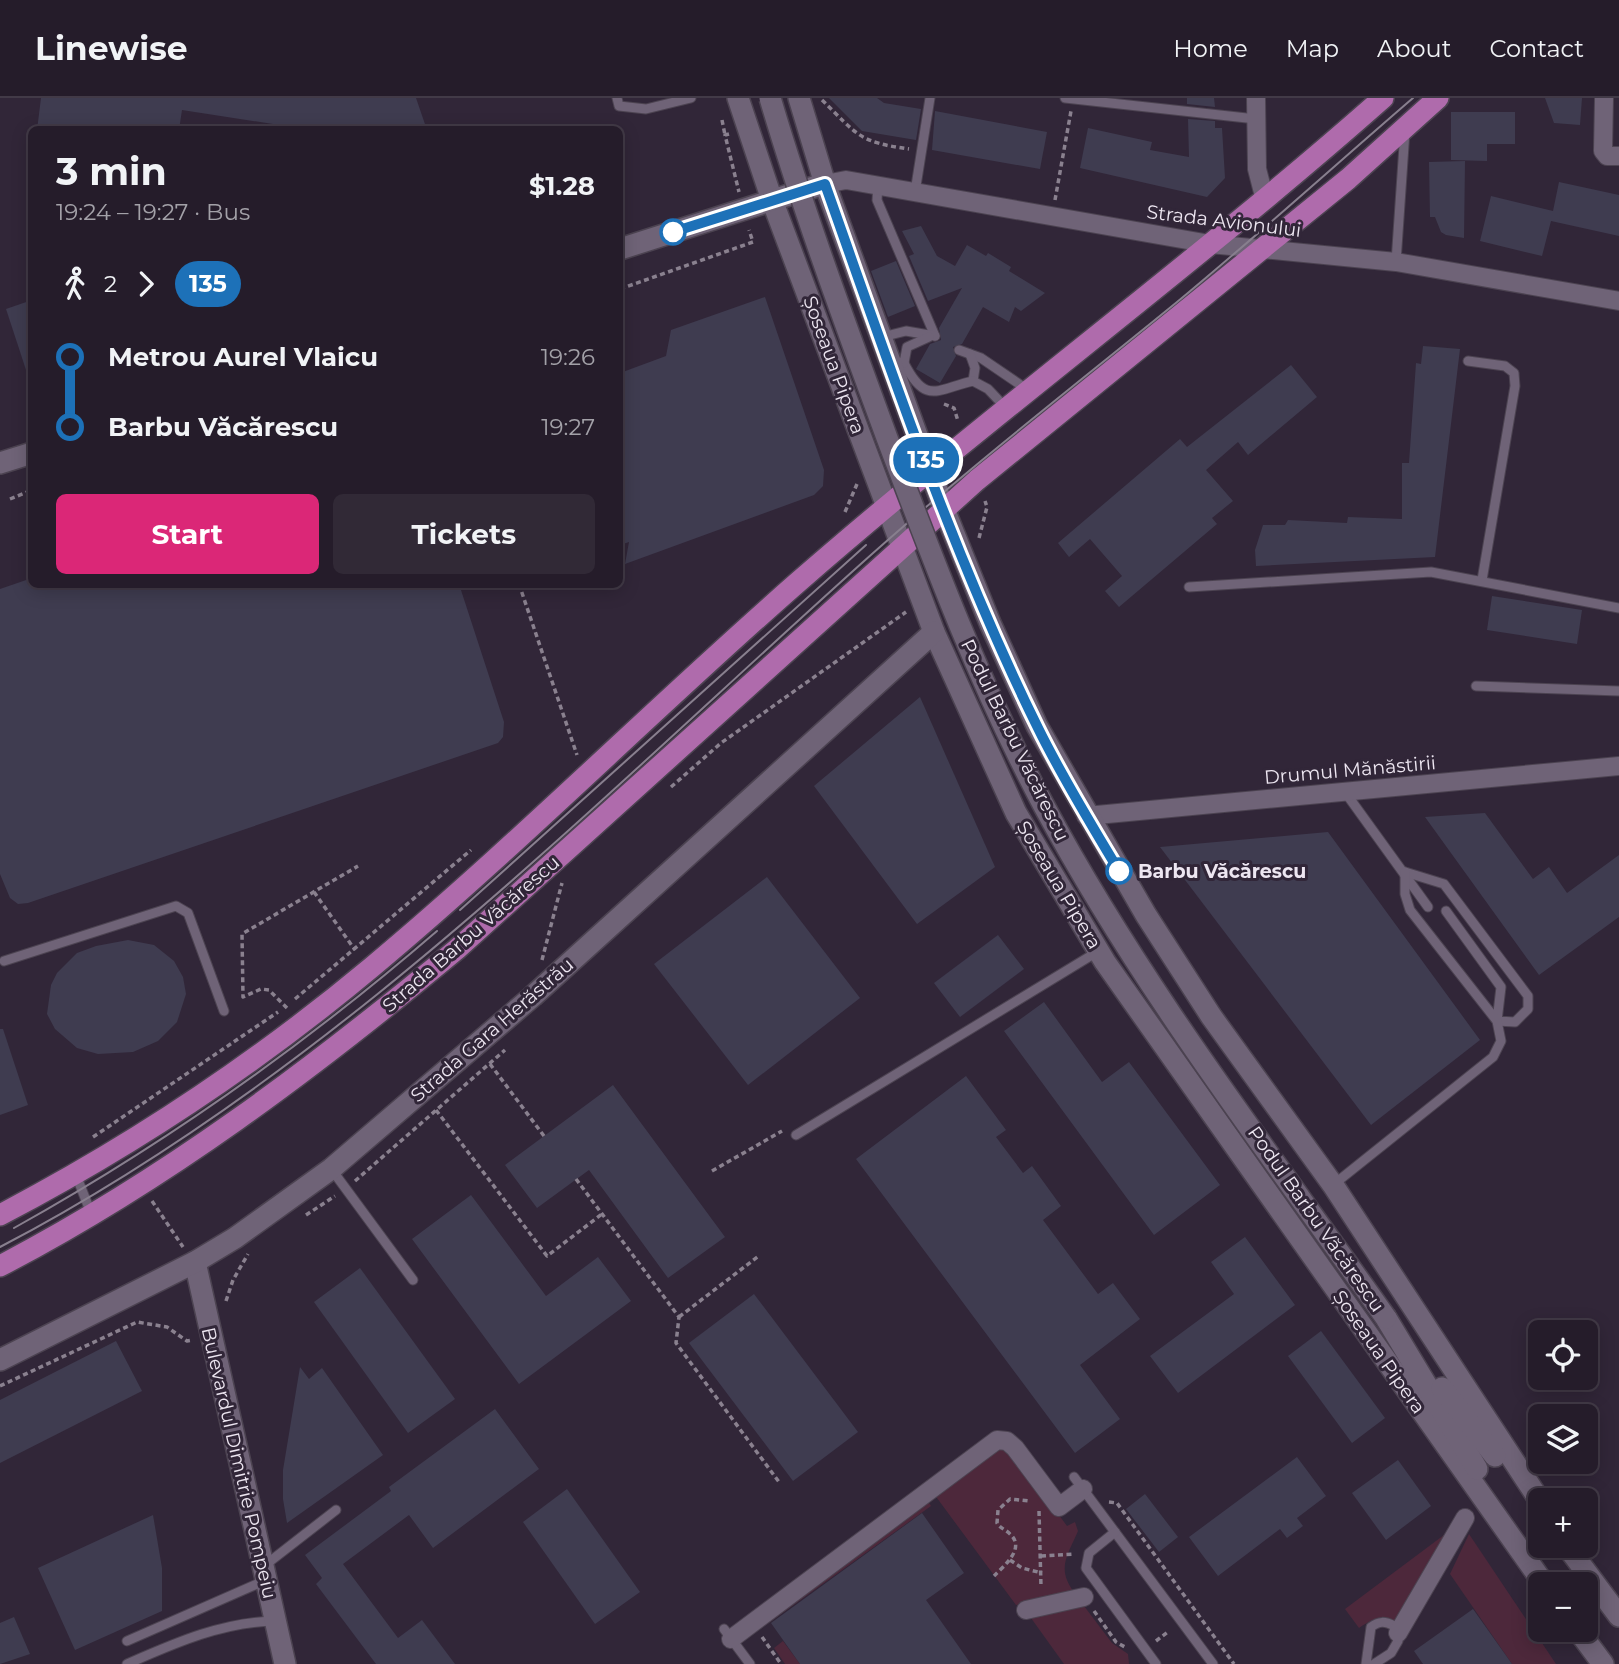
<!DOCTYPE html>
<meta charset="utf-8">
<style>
:root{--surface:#251c2a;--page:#312936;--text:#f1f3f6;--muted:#a3a1a8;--line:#423a47;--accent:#db2777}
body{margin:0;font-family:Montserrat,sans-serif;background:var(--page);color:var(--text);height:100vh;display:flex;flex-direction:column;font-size:26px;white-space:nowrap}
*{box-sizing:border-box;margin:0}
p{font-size:23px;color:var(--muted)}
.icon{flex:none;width:38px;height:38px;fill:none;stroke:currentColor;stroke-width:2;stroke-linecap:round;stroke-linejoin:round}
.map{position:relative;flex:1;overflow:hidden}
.panel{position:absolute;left:28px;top:28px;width:595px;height:462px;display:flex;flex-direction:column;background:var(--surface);border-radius:10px;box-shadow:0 4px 18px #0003,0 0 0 2px var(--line)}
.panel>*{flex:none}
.badge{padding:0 14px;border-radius:23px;font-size:24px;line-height:46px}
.fabs{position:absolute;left:1528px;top:1222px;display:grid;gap:14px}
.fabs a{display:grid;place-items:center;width:70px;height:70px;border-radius:10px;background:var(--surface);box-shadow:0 4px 18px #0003,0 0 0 2px var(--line);font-size:35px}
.map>.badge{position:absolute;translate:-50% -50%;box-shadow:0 0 0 4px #fff}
.legs{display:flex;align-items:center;gap:10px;height:77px;padding:0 28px;font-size:23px}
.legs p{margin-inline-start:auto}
.overview{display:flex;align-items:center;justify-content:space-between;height:119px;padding:0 28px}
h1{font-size:38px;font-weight:700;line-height:52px}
.primary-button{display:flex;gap:14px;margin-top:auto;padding:14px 28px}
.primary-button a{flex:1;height:80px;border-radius:10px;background:var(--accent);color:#fff;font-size:28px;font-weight:700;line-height:80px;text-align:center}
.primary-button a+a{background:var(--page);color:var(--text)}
ul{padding:0 28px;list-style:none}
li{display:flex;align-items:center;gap:24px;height:70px;font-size:26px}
li i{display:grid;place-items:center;width:10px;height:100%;margin:0 9px;background:currentColor}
li i::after{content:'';width:18px;height:18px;margin:-9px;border:5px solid;border-radius:50%;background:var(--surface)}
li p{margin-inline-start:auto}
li:first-child i{background:linear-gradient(#0000 50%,currentColor 0)}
li:last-child i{background:linear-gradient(currentColor 50%,#0000 0)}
header{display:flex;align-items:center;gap:42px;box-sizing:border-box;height:98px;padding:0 35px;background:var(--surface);border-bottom:2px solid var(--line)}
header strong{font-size:33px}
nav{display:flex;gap:38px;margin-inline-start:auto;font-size:24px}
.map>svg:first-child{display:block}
.green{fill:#4d283b}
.building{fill:#3f3c50}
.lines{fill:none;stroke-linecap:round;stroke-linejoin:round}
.lane-casing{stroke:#4c4351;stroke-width:11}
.street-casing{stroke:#4c4351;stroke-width:20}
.secondary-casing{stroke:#4c4351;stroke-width:24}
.primary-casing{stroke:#4c4351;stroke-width:24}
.path{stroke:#8a818f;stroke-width:3.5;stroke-dasharray:5 3.5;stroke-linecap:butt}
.lane{stroke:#6f6377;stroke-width:9}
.street{stroke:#6f6377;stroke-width:18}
.secondary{stroke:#6f6377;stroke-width:21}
.primary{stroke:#af6bac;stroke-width:21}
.tram{stroke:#887f8e;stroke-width:2}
.secondary-bridge-casing{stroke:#4c4351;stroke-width:24;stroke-linecap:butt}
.secondary-bridge{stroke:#6f6377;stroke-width:21}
.line-1-casing{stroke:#fff;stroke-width:16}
.line-1{stroke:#1d71b8;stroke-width:10}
.stop-1-dot{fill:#fff;stroke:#1d71b8;stroke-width:3.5}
.labels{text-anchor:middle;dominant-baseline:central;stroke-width:6;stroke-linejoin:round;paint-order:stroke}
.street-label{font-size:19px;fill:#ede6f1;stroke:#312638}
.stop-label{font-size:19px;font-weight:bold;fill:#ede6f1;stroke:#312638;text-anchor:start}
</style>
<header>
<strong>Linewise</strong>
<nav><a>Home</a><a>Map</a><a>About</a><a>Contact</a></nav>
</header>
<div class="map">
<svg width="1619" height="1566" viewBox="0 0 1619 1566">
<rect width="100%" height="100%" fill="#312638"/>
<g class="green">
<path d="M996 1349 1010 1350 1067 1428 1075 1424 1078 1433C1068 1457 1056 1470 1074 1494L1016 1507 934 1396Z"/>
<path d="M926 1400 931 1408 770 1524 768 1519Z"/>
<path d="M1448 1434 1398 1526C1383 1514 1373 1521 1359 1530L1345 1511Z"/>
<path d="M1469 1436 1556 1566H1512L1450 1476Z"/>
<path d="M1084 1508 1112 1545 1128 1556 1129 1566H1064L1031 1520Z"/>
<path d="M783 1543 800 1566H785L774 1550Z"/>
</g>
<g class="building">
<path d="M41 0H416L427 32H275L273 26 182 12 179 32H37Z"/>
<path d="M829 0H877L884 5 921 11 916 42 862 33Z"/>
<path d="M1187 0H1214L1215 9 1187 6Z"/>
<path d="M1545 0H1582L1580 27 1554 25Z"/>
<path d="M935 13 1047 34 1040 71 932 52Z"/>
<path d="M1451 14H1515V46H1487V63L1451 62Z"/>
<path d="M1188 21 1215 23V30H1222L1225 80 1207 99 1080 70 1088 30 1152 44 1150 52 1189 59Z"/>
<path d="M1465 63 1464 140 1446 137 1441 134 1435 119H1430L1429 64Z"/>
<path d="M1559 84 1619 97V138L1551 123 1542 158 1480 143 1491 98 1553 113Z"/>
<path d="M921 128 937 158 955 168 967 147 986 158 988 155 1011 169 1009 173 1045 195 1021 213 1015 209 1009 224 983 209 962 246 953 249 956 258 940 285 916 271 930 246 941 242 939 230 962 190 928 203 909 158 914 156 902 133Z"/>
<path d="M896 163 915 208 888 219 871 173Z"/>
<path d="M765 199 824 372 823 388 814 397 625 466 629 444 620 447V275L666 258 671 232Z"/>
<path d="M32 202V278H28L6 211Z"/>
<path d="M1423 248 1460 251 1435 459 1256 468 1255 452 1263 427H1285L1288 422 1347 425 1348 419 1402 421V365H1409L1416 265 1421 266Z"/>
<path d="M1291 267 1317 299 1248 357 1238 344 1206 372 1233 403 1212 420 1217 426 1119 509 1105 493 1122 478 1090 441 1069 459 1058 445 1180 341 1187 349Z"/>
<path d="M32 480V486H459L504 624 503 639 498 645 28 805 18 806 10 800 0 776V491Z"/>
<path d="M1492 498 1582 512 1577 546 1487 532Z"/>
<path d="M920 599 995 769 917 826 814 688Z"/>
<path d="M1485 715 1533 781 1549 769 1567 795 1619 757V819L1539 877 1425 719Z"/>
<path d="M1328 734 1480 942 1371 1027 1160 749Z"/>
<path d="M767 779 860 900 748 987 654 866Z"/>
<path d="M998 837 1024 871 960 919 934 885Z"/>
<path d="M128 842 154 847 174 863 183 879 186 896 177 924 158 943 133 954 98 956 77 950 55 931 47 916 51 887 57 875 77 855 96 848Z"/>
<path d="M1044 904 1102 984 1129 964 1220 1087 1154 1137 1004 933Z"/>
<path d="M0 931H3L28 1007 0 1017Z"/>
<path d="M966 978 1006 1032 996 1039 1023 1075 1032 1068 1061 1108 1043 1122 1098 1196 1113 1185 1140 1221 1080 1267 1120 1321 1075 1355 856 1061Z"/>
<path d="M613 987 725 1139 668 1180 589 1072 537 1110 505 1067Z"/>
<path d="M471 1097 546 1198 598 1159 631 1203 519 1286 412 1141Z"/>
<path d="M1245 1139 1295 1207 1178 1295 1150 1258 1234 1196 1211 1164Z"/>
<path d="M360 1170 455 1301 408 1335 314 1204Z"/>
<path d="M754 1196 858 1334 793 1383 689 1245Z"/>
<path d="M1321 1233 1385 1320 1352 1345 1288 1258Z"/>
<path d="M116 1243 142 1293 0 1365V1302Z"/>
<path d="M300 1269 309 1281 322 1270 383 1357 287 1425 283 1401V1372Z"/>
<path d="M495 1311 539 1371 433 1450 409 1417 343 1466 398 1540 422 1522 455 1566H376L316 1486 322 1480 305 1457 391 1393 389 1389Z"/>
<path d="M1297 1359 1326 1398 1297 1420 1303 1428 1287 1440 1280 1431 1218 1478 1189 1439Z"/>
<path d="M1398 1362 1431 1408 1386 1442 1352 1395Z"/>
<path d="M567 1391 640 1494 595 1526 523 1424Z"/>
<path d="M1145 1396 1178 1439 1159 1454 1126 1411Z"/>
<path d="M922 1415 964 1475 926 1502 971 1566H800L771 1525Z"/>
<path d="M153 1417 162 1470V1513L75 1552 38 1470Z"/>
<path d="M1473 1511 1512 1566H1423L1414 1553Z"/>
<path d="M14 1519 30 1556 0 1566V1525Z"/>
</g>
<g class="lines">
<g class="lane-casing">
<g id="lane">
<path d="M617 0 619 8 646 11 691 0"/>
<path d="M1065 0 1256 21"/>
<path d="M878 87 877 102 935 238"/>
<path d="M915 94 930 0"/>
<path d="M1396 164 1405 33"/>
<path d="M882 239 906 233 935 238"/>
<path d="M959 252 981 260 1028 292"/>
<path d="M970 256 975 270 973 283"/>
<path d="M891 263 904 265C926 308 937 291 973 283L988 291 1006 310"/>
<path d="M1468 263 1505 268 1514 275 1515 288 1482 482"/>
<path d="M904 265 907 249 929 239"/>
<path d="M1189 489 1431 474 1619 510"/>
<path d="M1476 588 1619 593"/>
<path d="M1345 694 1428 809"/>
<path d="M1405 774 1444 786 1528 898V911L1515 924 1497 923 1501 889 1446 813"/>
<path d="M4 863 176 808 188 815 224 913"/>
<path d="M796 1037 1097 854"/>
<path d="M332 1072 413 1182"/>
<path d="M76 1077 91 1115"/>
<path d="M1333 1087 1493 959 1501 943 1497 923 1410 812 1405 796V774"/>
<path d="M1074 1379 1213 1566"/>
<path d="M1115 1434 1089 1455 1086 1470 1156 1566"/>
<path d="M264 1468 336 1412"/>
<path d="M724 1531 750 1566"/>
<path d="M127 1543 266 1482"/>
<path d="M127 1566C175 1545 222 1524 275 1523"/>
<path d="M1366 1566 1371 1529C1379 1523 1385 1523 1394 1528L1398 1543 1391 1555 1374 1566"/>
</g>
</g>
<g class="street-casing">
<g id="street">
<path d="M1256 0 1257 71 1265 102"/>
<path d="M1604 0 1603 53 1607 58H1619"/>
<path d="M825 86 846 82 1210 146 1396 164 1619 203"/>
<path d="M1086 718 1619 668"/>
<path d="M1026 1512 1084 1499"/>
<path d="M1398 1535 1465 1420"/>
<path d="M731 1541 997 1342 1007 1343 1015 1350 1059 1409 1083 1391"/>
</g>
</g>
<g class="secondary-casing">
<g id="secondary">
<path d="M738 0 772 102 934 534 1016 715 1105 864 1544 1486"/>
<path d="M799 0 825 86 944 411 990 525 1037 628 1146 817 1211 918 1333 1087 1540 1403"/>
<path d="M620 151 817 88"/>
<path d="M0 365 32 355"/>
<path d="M195 1164 285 1566"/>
<path d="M1386 1220 1477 1371"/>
<path d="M0 1262 195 1164 235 1140 331 1071 533 898 934 534"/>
<path d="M1442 1290 1495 1358"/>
<path d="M1566 1447 1619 1518"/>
<path d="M1577 1531 1603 1566"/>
</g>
</g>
<g class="primary-casing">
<g id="primary">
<path d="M0 1117C132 1048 257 965 372 869 518 747 653 611 797 485 988 318 1193 168 1383 0"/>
<path d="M0 1168C165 1082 314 970 457 851L977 382 1348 81 1438 0"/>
</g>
</g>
<g class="path">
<path d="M822 2C858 37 858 44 909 51"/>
<path d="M722 22 725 37"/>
<path d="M729 36 725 37 739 94"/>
<path d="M1055 102 1071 13"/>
<path d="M620 191 753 144 749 132"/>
<path d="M944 306 954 310 958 323"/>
<path d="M10 401 32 392"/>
<path d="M845 414 857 386"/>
<path d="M979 440 987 409 985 403"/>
<path d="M519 486 577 657"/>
<path d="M671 689 721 645 906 514"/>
<path d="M314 794 355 852"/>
<path d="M542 862 562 785"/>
<path d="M295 901 471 752"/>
<path d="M287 910 269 892 261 891 243 899 242 836 358 768"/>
<path d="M490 966 544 1038"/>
<path d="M436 1012 547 1158 602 1116"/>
<path d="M93 1039 278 914"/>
<path d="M712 1073 782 1033"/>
<path d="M576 1081 679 1219 676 1245 779 1384"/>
<path d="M355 1083 505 952"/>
<path d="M152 1103 183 1149"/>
<path d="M306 1117 335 1098"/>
<path d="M226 1203 233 1182 248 1156"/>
<path d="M679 1219 760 1157"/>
<path d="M0 1288 137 1224 167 1229 187 1243 193 1242"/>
<path d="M1109 1404 1117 1405 1234 1566"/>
<path d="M1039 1413 1041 1489"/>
<path d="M1041 1458 1074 1456"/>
<path d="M1010 1462 1022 1470 1042 1475"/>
<path d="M994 1478C1004 1468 1026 1450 1010 1436 1005 1431 1001 1431 997 1425L998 1412 1010 1401 1029 1403"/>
<path d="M1094 1513 1116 1544 1125 1549"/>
<path d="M762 1539 781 1566"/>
<path d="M1156 1543 1169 1533"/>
</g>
<use href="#lane" class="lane"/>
<use href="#street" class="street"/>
<use href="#secondary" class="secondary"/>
<use href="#primary" class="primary"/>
<g class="tram">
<path d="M460 812 866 447"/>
<path d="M14 1130C165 1046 306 946 437 833"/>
<path d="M0 1149C324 980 583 716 853 473 957 379 1068 293 1177 204 1257 138 1334 68 1413 0"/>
</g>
<g class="secondary-bridge-casing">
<path id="secondary-bridge" d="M770 0C804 115 846 228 887 340 934 465 981 590 1044 708 1141 889 1268 1053 1386 1220"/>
</g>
<use href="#secondary-bridge" class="secondary-bridge"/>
</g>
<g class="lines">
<g class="line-1-casing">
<path id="line-1" d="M673 134 825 86C890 269 952 456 1038 630 1062 679 1091 726 1119 773"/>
</g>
<use href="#line-1" class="line-1"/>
</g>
<g class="stop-1-dot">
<circle cx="673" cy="134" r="12"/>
<circle cx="1119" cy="773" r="12"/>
</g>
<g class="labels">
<g class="street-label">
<text transform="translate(1224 123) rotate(7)">Strada Avionului</text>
<text transform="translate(834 267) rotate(70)">Șoseaua Pipera</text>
<text transform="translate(1015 642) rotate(64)">Podul Barbu Văcărescu</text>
<text transform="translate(1350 672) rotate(-5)">Drumul Mănăstirii</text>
<text transform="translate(1059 787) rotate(59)">Șoseaua Pipera</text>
<text transform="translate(471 836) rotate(-41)">Strada Barbu Văcărescu</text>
<text transform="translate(492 932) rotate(-41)">Strada Gara Herăstrău</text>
<text transform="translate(1316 1121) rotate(55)">Podul Barbu Văcărescu</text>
<text transform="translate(1379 1254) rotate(55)">Șoseaua Pipera</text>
<text transform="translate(239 1365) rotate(77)">Bulevardul Dimitrie Pompeiu</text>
</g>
<g class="stop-label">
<text x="1138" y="773">Barbu Văcărescu</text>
</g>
</g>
</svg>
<div class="fabs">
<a><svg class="icon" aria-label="locate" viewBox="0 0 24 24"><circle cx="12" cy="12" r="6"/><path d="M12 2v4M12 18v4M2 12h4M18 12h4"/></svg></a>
<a><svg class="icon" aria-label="layers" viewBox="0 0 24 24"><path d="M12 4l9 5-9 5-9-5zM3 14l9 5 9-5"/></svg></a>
<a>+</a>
<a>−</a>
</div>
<b class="badge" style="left:926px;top:362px;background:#1d71b8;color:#fff">135</b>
<section class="panel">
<div class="overview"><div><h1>3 min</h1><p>19:24 – 19:27 · Bus</p></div><b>$1.28</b></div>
<div class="legs"><svg class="icon" aria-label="walk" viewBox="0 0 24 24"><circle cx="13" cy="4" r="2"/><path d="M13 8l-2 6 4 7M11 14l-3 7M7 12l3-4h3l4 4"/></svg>2<svg class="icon" aria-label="forward" viewBox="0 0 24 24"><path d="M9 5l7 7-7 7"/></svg><b class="badge" style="background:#1d71b8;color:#fff">135</b></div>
<ul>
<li><i style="color:#1d71b8"></i><b>Metrou Aurel Vlaicu</b><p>19:26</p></li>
<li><i style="color:#1d71b8"></i><b>Barbu Văcărescu</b><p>19:27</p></li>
</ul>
<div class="primary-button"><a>Start</a><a>Tickets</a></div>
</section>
</div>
